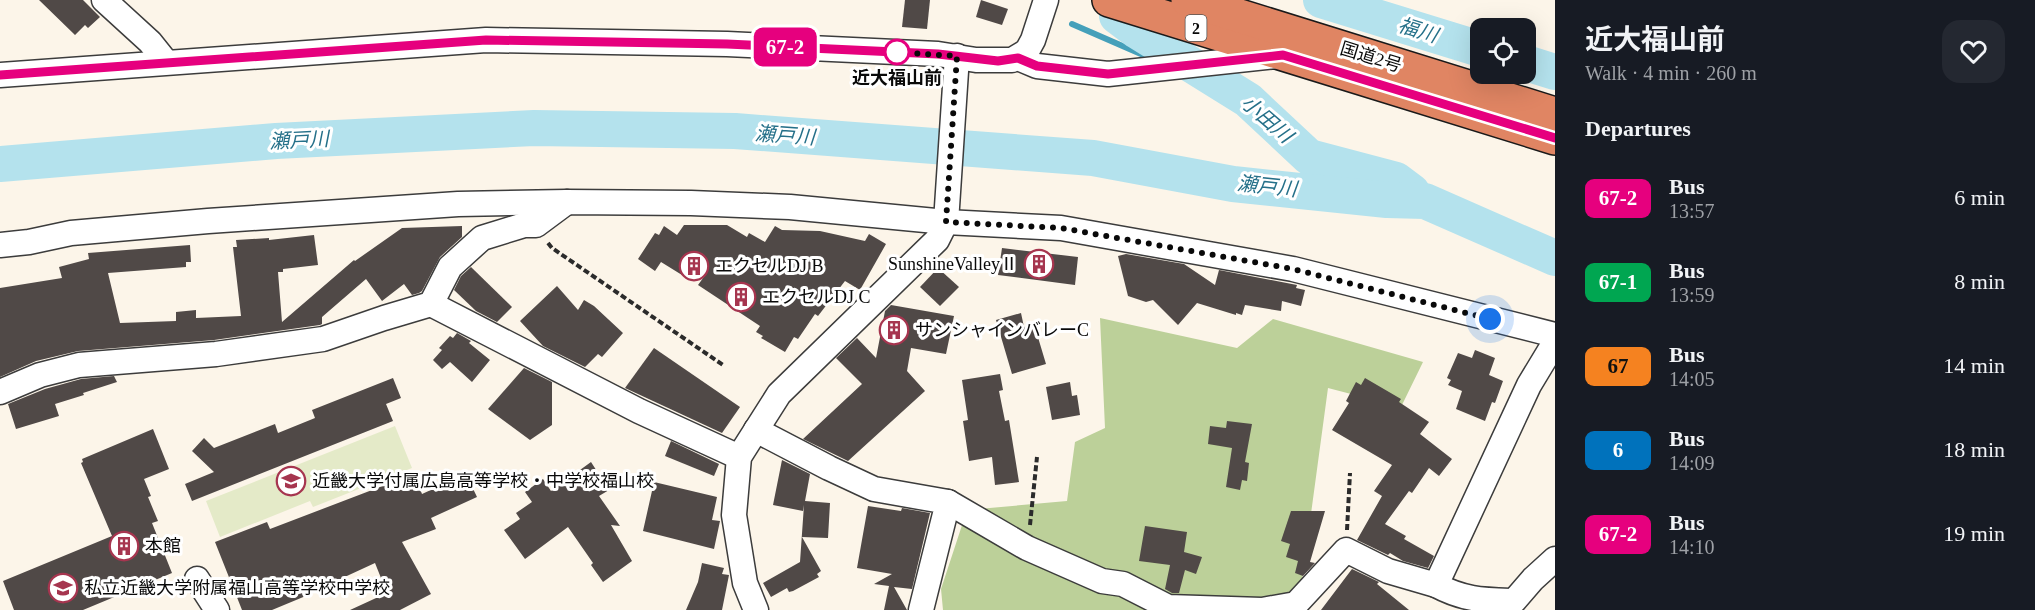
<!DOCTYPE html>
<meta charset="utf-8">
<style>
:root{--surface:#171b24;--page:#242831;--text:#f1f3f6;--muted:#9ea1a6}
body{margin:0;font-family:"Times New Roman","Noto Sans JP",serif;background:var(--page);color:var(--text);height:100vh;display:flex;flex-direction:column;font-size:22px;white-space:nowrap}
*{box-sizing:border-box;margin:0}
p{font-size:20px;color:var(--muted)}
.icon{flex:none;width:33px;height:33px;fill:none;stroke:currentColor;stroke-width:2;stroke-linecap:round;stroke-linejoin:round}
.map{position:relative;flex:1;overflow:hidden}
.sheet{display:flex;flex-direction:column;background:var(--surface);width:480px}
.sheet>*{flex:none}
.badge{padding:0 12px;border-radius:9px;font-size:21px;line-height:39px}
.tools{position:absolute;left:1470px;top:18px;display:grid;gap:12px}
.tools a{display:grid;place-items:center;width:66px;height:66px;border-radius:12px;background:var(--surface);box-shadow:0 6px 24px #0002;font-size:30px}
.you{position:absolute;width:30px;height:30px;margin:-15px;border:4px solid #fff;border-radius:50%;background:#1a73e8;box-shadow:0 0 0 9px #1a73e833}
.map>.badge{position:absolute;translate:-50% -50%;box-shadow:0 0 0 3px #fff}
h2{padding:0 30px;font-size:22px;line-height:54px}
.round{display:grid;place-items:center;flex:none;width:63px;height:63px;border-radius:18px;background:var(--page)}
.headline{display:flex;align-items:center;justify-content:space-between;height:102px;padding:0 30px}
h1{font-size:28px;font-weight:700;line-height:45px}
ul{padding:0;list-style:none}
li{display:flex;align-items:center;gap:18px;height:84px;padding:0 30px}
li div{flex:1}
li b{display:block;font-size:22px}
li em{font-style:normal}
li .badge{min-width:66px;font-weight:700;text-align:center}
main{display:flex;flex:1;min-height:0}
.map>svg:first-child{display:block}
.forest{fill:#bcd099}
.pitch{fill:#e4eac8}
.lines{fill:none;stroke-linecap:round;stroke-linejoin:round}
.stream{stroke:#45a0ba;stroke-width:6}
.river{stroke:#b4e2ed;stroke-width:36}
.building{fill:#504947}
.minor-casing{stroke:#3c3c3c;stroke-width:27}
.highway-casing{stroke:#1a1a1a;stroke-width:36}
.path{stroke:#2b2b2b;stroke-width:4;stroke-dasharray:6 3;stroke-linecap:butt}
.minor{stroke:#fff;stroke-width:24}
.highway{stroke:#e08563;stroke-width:33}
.line-casing{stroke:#fff;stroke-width:14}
.line{stroke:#e6007e;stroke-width:9}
.walk{stroke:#090909;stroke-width:6;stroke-dasharray:0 10.8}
.stop-dot{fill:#fff;stroke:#e6007e;stroke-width:3}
.labels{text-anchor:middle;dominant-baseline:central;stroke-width:6;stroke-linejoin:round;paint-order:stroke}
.shield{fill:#fff;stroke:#535353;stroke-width:1.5}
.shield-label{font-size:16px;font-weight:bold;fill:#090909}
.street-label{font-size:18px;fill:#090909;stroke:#fff}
.stop-label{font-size:18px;font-weight:bold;fill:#090909;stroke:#fff}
.poi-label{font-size:18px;fill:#090909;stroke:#fff;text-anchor:start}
.water-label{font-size:20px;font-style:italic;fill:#257089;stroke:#fff}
</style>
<main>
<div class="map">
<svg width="1555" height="610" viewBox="0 0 1555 610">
<rect width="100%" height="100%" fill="#fcf5e9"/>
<path class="forest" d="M1100 318 1237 348 1273 319 1423 362 1401 407 1328 388 1298 610H943L941 589 967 510 1067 501 1075 442 1105 428Z"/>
<path class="pitch" d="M395 426 412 468 313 507 310 501 220 537 206 501Z"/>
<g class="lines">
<g class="stream">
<path d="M1072 24 1157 61"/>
<path d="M1192 74 1234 91"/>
</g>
<g class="river">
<path d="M1321 0 1480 49"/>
<path d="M1117 16 1137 31 1248 100 1309 157 1396 180 1412 192"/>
<path d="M1526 63 1555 72"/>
<path d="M0 164 276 141 534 128 735 131 1093 158 1233 184 1387 200 1425 201 1555 258"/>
</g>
</g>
<g class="building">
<path d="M39 0H83L100 17 88 28 85 25 75 35Z"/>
<path d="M905 0H930L927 29 902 27Z"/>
<path d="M981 0 1008 9 1002 25 976 17Z"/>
<path d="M684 225H727L747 237 749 233 765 242 775 226 782 230 820 231 865 241 869 234 886 244 860 290 845 281 818 316 815 314 798 339 794 337 785 352 761 338 763 336 756 332 760 326 698 285 706 274 692 263 682 275 661 262 655 271 638 259 655 233 659 235 664 226 677 235Z"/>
<path d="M462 226V237L440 257 422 291 419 293 412 295 404 284 382 301 366 279 322 317V324L320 325 214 340 78 351 36 361 0 377V288L62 278 59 267 89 259 88 253 190 245 191 262H186V267L108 273 120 323 176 321V312L196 310V318L241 316 233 247H237L236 240 269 238V240L314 235 318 265 283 269V272H278L282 322 354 260 355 261 402 228Z"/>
<path d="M1002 248 1078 257 1075 285 998 275Z"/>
<path d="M1126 254 1184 264 1215 285 1219 270 1297 285 1296 288 1305 290 1301 306 1282 301 1281 311 1245 305 1242 315 1236 313V315L1197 303 1178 325 1153 300 1146 302 1128 296 1118 256Z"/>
<path d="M471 267 512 307 497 322 476 311 454 290 461 276Z"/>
<path d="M938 268 959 287 940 306 920 287Z"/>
<path d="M557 286 578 310 584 300 594 306 623 333 602 357 598 354 585 367 543 346 520 321Z"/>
<path d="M891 305 954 316 946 354 911 348 907 371 925 391 848 461 803 439 862 384 836 358 857 338 876 358 885 311Z"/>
<path d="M1021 313 1024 327 1034 324 1046 364 1012 374 996 320Z"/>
<path d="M457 333 471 341 469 343 490 360 472 382 450 362 442 369 433 360 442 350 439 348 450 336 453 338Z"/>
<path d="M654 348 740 407 722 433 625 388Z"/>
<path d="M1475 350 1495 358 1489 375 1503 381 1495 403 1492 402 1485 421 1456 409 1462 391 1448 385 1451 380 1447 378 1458 353 1472 358Z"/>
<path d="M524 368 552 382V425L530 440 488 409Z"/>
<path d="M1000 374 1003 390 999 391 1005 421 1009 420 1019 482 995 485 992 457 969 461 963 421 968 420 962 380Z"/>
<path d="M114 376 117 382 83 393 84 395 55 404 59 416 16 429 8 404 45 389 81 379Z"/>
<path d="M393 378 401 398 386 404 393 421 192 501 185 484 214 472 192 451 204 438 214 448 275 424 278 433 315 418 312 410Z"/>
<path d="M1365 378 1401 399 1399 402 1429 422 1420 434 1452 459 1439 476 1429 468 1412 493 1409 491 1385 524 1406 536 1404 539 1434 556 1428 568 1403 561 1390 553 1388 555 1357 540 1382 496 1374 491 1392 465 1332 430 1349 403 1346 401 1356 382 1361 385Z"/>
<path d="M1070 382 1072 396 1077 395 1080 415 1052 420 1046 387Z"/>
<path d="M1227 421 1252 424 1245 462 1249 463 1247 481 1242 480 1240 490 1226 487 1232 448 1208 444 1210 426 1226 428Z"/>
<path d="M153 429 169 469 144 479 151 496 148 497 158 521 152 523 172 573 83 610H14L3 581 112 536 81 463 83 462 82 459Z"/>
<path d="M671 441 719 464 714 476 665 456Z"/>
<path d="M782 460 810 474 805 501 830 503 828 538 802 537 821 571 817 574 819 577 793 591 789 592 787 588 771 597 763 583 800 562 804 505 803 511 773 505Z"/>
<path d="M591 462 609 490 599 496 620 526 611 525 632 561 603 582 591 565 593 563 568 527 525 559 504 530 520 519 516 513 532 502 525 492 543 479 551 491Z"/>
<path d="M414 474 422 494 466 474 477 497 431 518 436 529 402 542 431 594 400 610H350L387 593 375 563 336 581 337 583 272 610H242L215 542 267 522 270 529Z"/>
<path d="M654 482 717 497 712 520 720 521 714 549 643 531Z"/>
<path d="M868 506 901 511 902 508 930 513 912 589 894 587 907 610H884L889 586 874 584 892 574 857 568Z"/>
<path d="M1291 511H1325L1310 562 1315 563 1303 576 1295 573 1298 561 1286 557 1290 544 1281 541Z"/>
<path d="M1145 526 1187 532 1184 552 1202 557 1196 574 1185 570 1179 593H1172L1165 589 1170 565 1139 561Z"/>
<path d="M702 563 724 568 722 574 729 575 722 610H686L698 582Z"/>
<path d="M1352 569 1379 582 1377 584 1409 610H1321Z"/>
</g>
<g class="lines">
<g class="minor-casing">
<g id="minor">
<path d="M104 0 150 42 166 62"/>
<path d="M1018 58 1037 66 1108 74 1277 56"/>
<path d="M0 75 486 40 727 44 938 54 976 60H1012L1027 51 1033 40 1046 0"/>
<path d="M0 245 29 242 71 233 208 221 458 204 567 202 691 203 790 207 946 222 1061 228 1293 269 1555 335"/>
<path d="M431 304 639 411 739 457"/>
<path d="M1555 342 1529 385 1436 585C1464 600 1483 600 1514 601L1533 579 1555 559"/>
<path d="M0 392 40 375 79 365 216 354 323 339 384 318 431 304 450 267 482 238 524 225H536L567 202"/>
<path d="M756 430 829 468 874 489 948 502 921 610"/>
<path d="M948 502 1027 548 1102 581 1123 584 1168 607 1262 610 1296 604 1346 550 1388 571 1436 585"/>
<path d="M197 579 217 610"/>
<path d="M756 610 745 583 734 515 739 457 779 394 937 240 946 222 957 56"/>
</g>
</g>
<g class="highway-casing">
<g id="highway">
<path d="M1109 0 1555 138"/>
<path d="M1188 0 1555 114"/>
</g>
</g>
<g class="path">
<path d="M548 243 552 248 723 365"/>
<path d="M1030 525 1037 457"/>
<path d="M1347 530 1350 473"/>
</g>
<use href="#minor" class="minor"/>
<use href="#highway" class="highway"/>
</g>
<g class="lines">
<g class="line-casing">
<path id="line" d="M0 75 486 40 727 44 938 54 998 61 1018 58 1037 66 1108 74 1283 55 1555 138"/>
</g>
<use href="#line" class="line"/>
<path class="walk" d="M897 52H891L957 56 946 222 1061 228 1270 265 1293 269 1490 319"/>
</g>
<defs>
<g id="building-ring" transform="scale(1.5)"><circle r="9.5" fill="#fff" stroke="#a6354f" stroke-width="1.5"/><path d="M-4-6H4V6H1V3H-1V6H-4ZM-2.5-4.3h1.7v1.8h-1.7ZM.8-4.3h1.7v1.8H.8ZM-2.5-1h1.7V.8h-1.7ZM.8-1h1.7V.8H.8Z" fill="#a6354f"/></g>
<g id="school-ring" transform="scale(1.5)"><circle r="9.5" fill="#fff" stroke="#a6354f" stroke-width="1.5"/><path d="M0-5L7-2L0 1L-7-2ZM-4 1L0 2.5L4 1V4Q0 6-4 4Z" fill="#a6354f"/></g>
</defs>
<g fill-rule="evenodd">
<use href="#building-ring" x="1039" y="264"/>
<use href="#building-ring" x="694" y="266"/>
<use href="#building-ring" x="741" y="297"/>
<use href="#building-ring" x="894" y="330"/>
<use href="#school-ring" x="291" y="481"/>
<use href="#building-ring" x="124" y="546"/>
<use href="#school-ring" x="63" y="588"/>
</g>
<circle class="stop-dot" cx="897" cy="52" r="12"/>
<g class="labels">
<rect class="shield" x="1185.5" y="15" width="21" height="26" rx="4.5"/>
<g class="shield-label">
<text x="1196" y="28">2</text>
</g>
<g class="street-label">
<text transform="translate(1371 57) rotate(17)">国道2号</text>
</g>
<g class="stop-label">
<text x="897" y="78">近大福山前</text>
</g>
<g class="poi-label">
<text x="1018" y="264" text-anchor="end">SunshineValleyⅡ</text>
<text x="715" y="266">エクセルDJ B</text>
<text x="762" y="297">エクセルDJ C</text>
<text x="915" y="330">サンシャインバレーC</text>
<text x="312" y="481">近畿大学付属広島高等学校・中学校福山校</text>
<text x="145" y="546">本館</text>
<text x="84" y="588">私立近畿大学附属福山高等学校中学校</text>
</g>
<g class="water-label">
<text transform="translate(1418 30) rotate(17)">福川</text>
<text transform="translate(1267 119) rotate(41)">小田川</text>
<text transform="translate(785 135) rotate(4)">瀬戸川</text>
<text transform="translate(299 140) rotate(-3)">瀬戸川</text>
<text transform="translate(1267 186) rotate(6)">瀬戸川</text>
</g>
</g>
</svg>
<div class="tools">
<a><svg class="icon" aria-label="locate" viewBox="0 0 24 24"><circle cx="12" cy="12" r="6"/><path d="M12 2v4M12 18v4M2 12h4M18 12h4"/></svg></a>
</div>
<div class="you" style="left:1490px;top:319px"></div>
<b class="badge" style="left:785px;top:47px;background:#e6007e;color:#fff">67-2</b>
</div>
<section class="sheet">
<div class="headline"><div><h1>近大福山前</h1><p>Walk · 4 min · 260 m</p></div><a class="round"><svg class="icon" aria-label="heart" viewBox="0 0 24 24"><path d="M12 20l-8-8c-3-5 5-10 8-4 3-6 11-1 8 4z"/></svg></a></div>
<h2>Departures</h2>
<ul>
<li><span class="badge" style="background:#e6007e;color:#fff">67-2</span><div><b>Bus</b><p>13:57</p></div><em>6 min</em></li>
<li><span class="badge" style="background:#00a651;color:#fff">67-1</span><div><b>Bus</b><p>13:59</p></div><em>8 min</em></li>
<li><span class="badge" style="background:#f58220;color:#111">67</span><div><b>Bus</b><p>14:05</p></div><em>14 min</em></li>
<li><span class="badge" style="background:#0072bc;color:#fff">6</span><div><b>Bus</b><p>14:09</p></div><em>18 min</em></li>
<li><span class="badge" style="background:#e6007e;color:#fff">67-2</span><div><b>Bus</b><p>14:10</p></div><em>19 min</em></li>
</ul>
</section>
</main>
